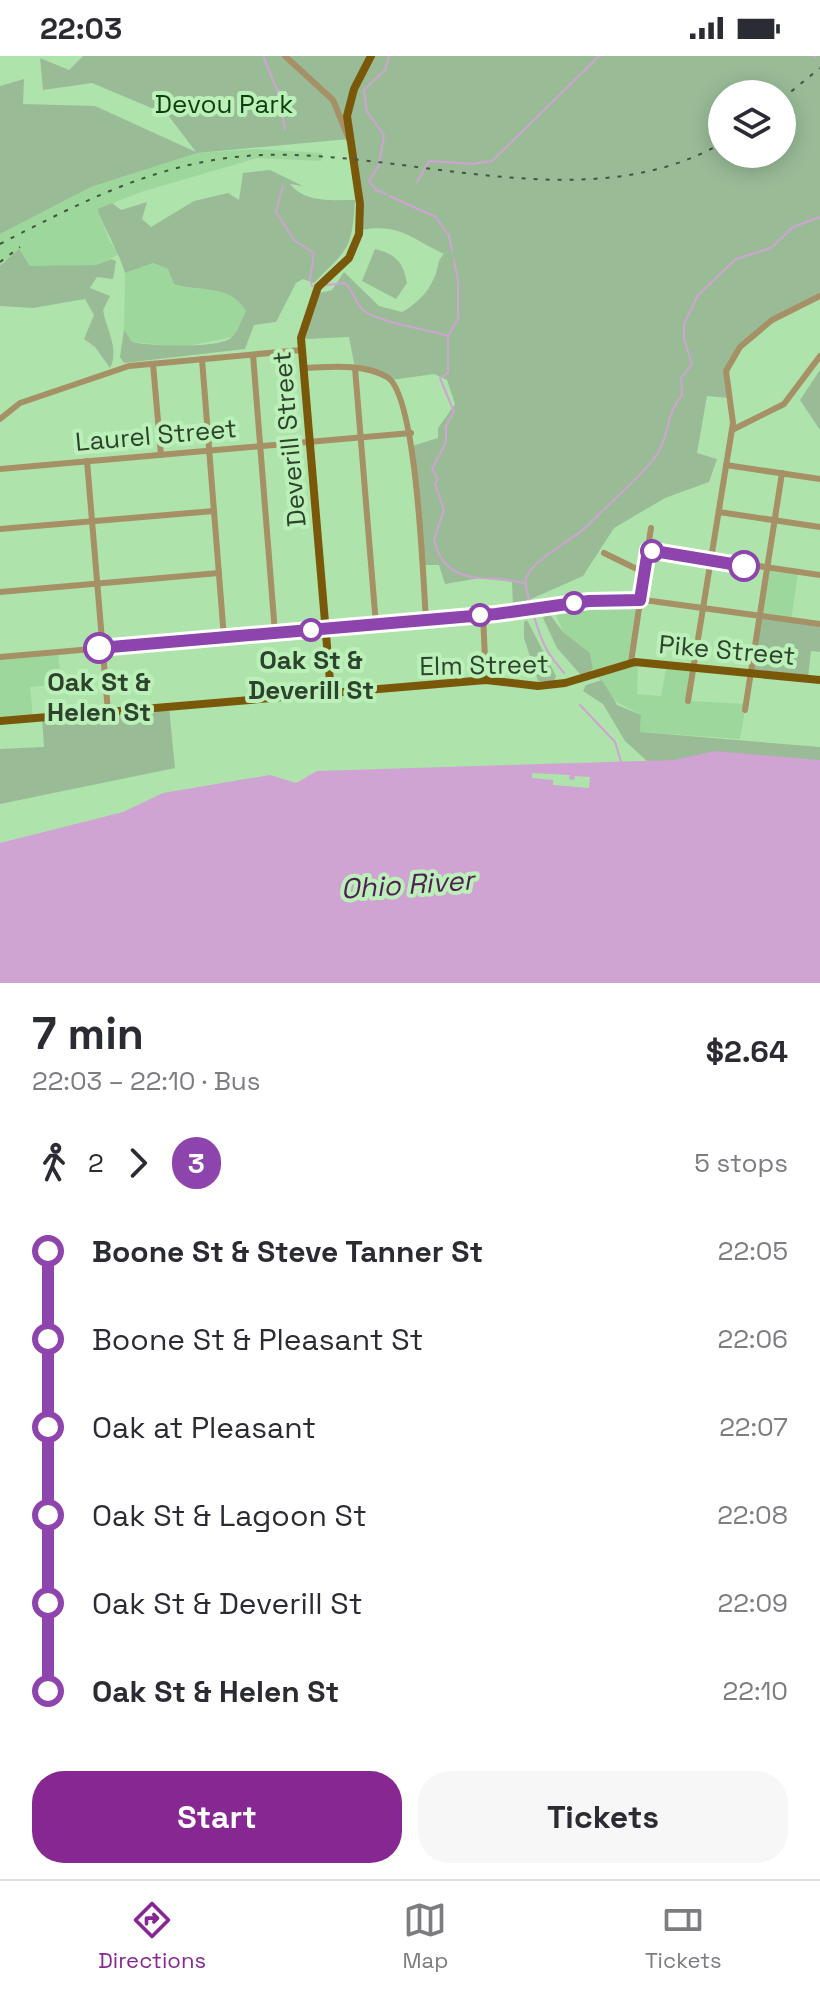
<!DOCTYPE html>
<meta charset="utf-8">
<style>
:root{--surface:#fff;--page:#f7f7f7;--text:#2b2b33;--muted:#7c7c81;--line:#e1e1e2;--accent:#872791}
body{margin:0;font-family:"Space Grotesk",sans-serif;background:var(--page);color:var(--text);height:100vh;display:flex;flex-direction:column;font-size:30px;white-space:nowrap}
*{box-sizing:border-box;margin:0}
p{font-size:26px;color:var(--muted)}
.icon{flex:none;width:44px;height:44px;fill:none;stroke:currentColor;stroke-width:2;stroke-linecap:round;stroke-linejoin:round}
.map{position:relative;height:927px;overflow:hidden}
.side{display:flex;flex-direction:column;background:var(--surface);flex:1}
.side>*{flex:none}
.badge{padding:0 16px;border-radius:26px;font-size:28px;line-height:52px}
.tools{position:absolute;left:708px;top:24px;display:grid;gap:16px}
.tools a{display:grid;place-items:center;width:88px;height:88px;border-radius:50%;background:var(--surface);box-shadow:0 4px 20px #0003;font-size:40px}
.map>.badge{position:absolute;translate:-50% -50%;box-shadow:0 0 0 4px #fff}
.legs{display:flex;align-items:center;gap:12px;height:88px;padding:0 32px;font-size:26px}
.legs p{margin-inline-start:auto}
.headline{display:flex;align-items:center;justify-content:space-between;height:136px;padding:0 32px}
h1{font-size:44px;font-weight:600;line-height:60px}
.button{display:flex;gap:16px;margin-top:auto;padding:16px 32px}
.button a{flex:1;height:92px;border-radius:32px;background:var(--accent);color:#fff;font-size:32px;font-weight:600;line-height:92px;text-align:center}
.button a+a{background:var(--page);color:var(--text)}
ul{padding:0 32px;list-style:none}
li{display:flex;align-items:center;gap:28px;height:88px;font-size:30px}
li i{display:grid;place-items:center;width:12px;height:100%;margin:0 10px;background:currentColor}
li i::after{content:'';width:20px;height:20px;margin:-10px;border:6px solid;border-radius:50%;background:var(--surface)}
li p{margin-inline-start:auto}
li:first-child i{background:linear-gradient(#0000 50%,currentColor 0)}
li:last-child i{background:linear-gradient(currentColor 50%,#0000 0)}
.status{display:flex;justify-content:space-between;align-items:center;height:56px;padding:0 40px;background:var(--surface);direction:ltr}
.status svg{height:22px;fill:currentColor}
.dock{display:flex;justify-content:space-around;align-items:center;height:112px;border-top:2px solid var(--line);background:var(--surface);font-size:22px;color:var(--muted)}
.dock a{display:grid;justify-items:center;gap:4px}
.dock .on{color:var(--accent)}
.map>svg:first-child{display:block}
.built{fill:#9ed79c}
.green{fill:#99bc97;fill-rule:evenodd}
.water{fill:#cfa3d2}
.pier{fill:#afe3ac}
.lines{fill:none;stroke-linecap:round;stroke-linejoin:round}
.stream{stroke:#cfa3d2;stroke-width:2}
.minor{stroke:#a69066;stroke-width:6}
.major{stroke:#795909;stroke-width:8}
.rail{stroke:#3e573d;stroke-width:2;stroke-dasharray:4 8;stroke-linecap:butt}
.line-1-casing{stroke:#fff;stroke-width:18}
.line-1{stroke:#8e44ad;stroke-width:12}
.stop-1-dot{fill:#fff;stroke:#8e44ad;stroke-width:4}
.labels{text-anchor:middle;dominant-baseline:central;stroke-width:8;stroke-linejoin:round;paint-order:stroke}
.park-label{font-size:26px;fill:#0e3e10;stroke:#bcf0b9}
.street-label{font-size:26px;fill:#2e432d;stroke:#bcf0b9}
.stop-label{font-size:26px;font-weight:bold;fill:#2e432d;stroke:#bcf0b9}
.water-label{font-size:28px;font-style:italic;fill:#521e57;stroke:#bcf0b9}
</style>
<div class="status"><b>22:03</b><svg viewBox="0 0 49 12"><path d="M0 12V9h3v3zM5 12V6h3v6zM10 12V3h3v9zM15 12V0h3v12zM26 1h20v11H26zM47 4h2v5h-2z"/></svg></div>
<div class="map">
<svg width="820" height="927" viewBox="0 0 820 927">
<rect width="100%" height="100%" fill="#afe3ac"/>
<g class="built">
<path d="M255 93 322 97 321 105 258 102 144 135 97 153 110 186 120 198 96 209 30 211 5 204 0 210V178L91 131 197 97Z"/>
<path d="M153 207 168 213 188 232 220 234 238 241 247 255 232 281 183 291 131 286 124 274 125 217Z"/>
<path d="M767 514 798 517 791 565 760 562Z"/>
<path d="M640 544 631 606 638 612 637 638 661 640 667 608 693 610 689 645 746 648 740 683 640 676 641 659 613 644 593 613 590 597 563 576 552 550Z"/>
<path d="M58 596 61 628 30 631 33 662 0 665V601Z"/>
</g>
<g class="green">
<path d="M83 0H820V239C779 259 717 288 729 342L707 340 697 397 717 403 709 426 665 442 614 472 583 520 513 551 512 526 480 522 445 528 439 509H421L412 390 438 382V372L455 348 447 324 434 318 391 324 355 312 349 281 305 283 320 237 332 234 344 216 379 250 402 256C415 249 428 237 434 222 439 213 436 205 444 198 410 182 400 167 360 174L349 83 197 97 91 131 0 178V30L24 23 23 48 95 50 196 96 168 59 92 27 43 34 40 2 69 14ZM722 38H782V98H722Z"/>
<path d="M270 114 303 130 290 128C305 147 332 144 355 144 352 195 348 192 314 227L303 223 296 227 276 266 254 269 245 293 124 307 120 301 124 274 132 286C148 290 218 293 231 282 237 276 242 263 246 255 230 227 202 237 174 228L168 213 153 207 125 217C118 194 106 176 97 153L112 147 121 154 147 146 142 163 151 171 194 145 228 137 239 144 243 117Z"/>
<path d="M19 193 30 210 96 209 111 203 116 205 113 223 97 221 90 232 110 240 103 254C106 273 120 293 110 312L95 291 84 283 94 259 85 243 33 252 0 250V210Z"/>
<path d="M375 193C396 198 403 206 407 227L396 243 362 225Z"/>
<path d="M820 314V374L800 344Z"/>
<path d="M548 556 563 576 590 597 593 613 587 618H580L557 592 543 562Z"/>
<path d="M760 562 820 568V596L811 595 808 622 751 616Z"/>
<path d="M527 564 556 620 554 626 538 625 524 582V566Z"/>
<path d="M602 624 617 649 641 659 640 676 820 691V715L647 705 625 685 603 648 583 635 586 629Z"/>
<path d="M169 651 175 712 0 748V693L44 691 42 662Z"/>
</g>
<path class="water" d="M715 695 820 704V927H0V787L123 756 163 737 270 719 296 727 317 715 674 704Z"/>
<path class="pier" d="M532 717 570 719 569 723 574 724 575 720 590 721 589 732 553 729V724L532 722Z"/>
<g class="lines">
<g class="stream">
<path d="M263 0 279 39 285 73"/>
<path d="M814 0 816 2"/>
<path d="M417 126 429 105 472 108 492 105 599 0"/>
<path d="M283 130 276 156 294 184 314 197 310 223 312 230"/>
<path d="M386 138 376 134 369 125 379 109 384 79 367 56 364 34 385 14 389 0"/>
<path d="M389 140 436 161 449 180 452 195"/>
<path d="M454 204 458 225V262L448 280V317L440 322 454 356 446 370V386L432 413 438 423 435 428 444 454 434 484C446 534 489 517 524 527"/>
<path d="M327 229 345 227C353 234 355 247 363 254 377 266 426 273 448 280"/>
<path d="M564 617C558 609 550 601 546 592 540 581 523 531 526 522 532 504 571 485 586 471 605 451 646 417 659 395 669 377 667 356 682 339L681 322 692 308 684 283V268L698 239 736 203 771 192 793 171 820 161"/>
<path d="M580 649 615 686 622 709"/>
</g>
<g class="minor">
<path d="M285 0 333 44 349 83"/>
<path d="M253 299 275 577"/>
<path d="M202 303 224 582"/>
<path d="M153 308 161 399"/>
<path d="M303 312C329 311 364 307 387 321 417 338 423 524 426 564"/>
<path d="M355 312 376 569"/>
<path d="M0 363 20 347 129 310 301 294"/>
<path d="M732 374 784 348 820 300"/>
<path d="M87 405 108 656"/>
<path d="M726 409 820 423"/>
<path d="M0 413 411 377"/>
<path d="M719 456 820 471"/>
<path d="M0 473 214 455"/>
<path d="M648 494 820 519"/>
<path d="M604 497 645 517"/>
<path d="M0 536 219 517"/>
<path d="M483 559 486 624"/>
<path d="M0 601 483 559 599 544H644L820 568"/>
<path d="M631 606 651 472"/>
<path d="M688 645 733 367 726 315 740 291 772 264 820 240"/>
<path d="M745 654 782 417"/>
</g>
<g class="major">
<path d="M331 637 301 282 318 231 349 202 359 178 360 148 347 60 354 33 371 0"/>
<path d="M0 665 486 624 538 630 565 627 635 606 820 624"/>
</g>
<g class="rail">
<path d="M782 43 820 12"/>
<path d="M0 188C85 144 164 103 262 99 410 94 587 165 722 87"/>
<path d="M0 206 20 191"/>
</g>
</g>
<g class="lines">
<g class="line-1-casing">
<path id="line-1" d="M99 592 496 558 589 545 640 544 648 494 744 510"/>
</g>
<use href="#line-1" class="line-1"/>
</g>
<g class="stop-1-dot">
<circle cx="652" cy="495" r="10"/>
<circle cx="744" cy="510" r="14"/>
<circle cx="574" cy="547" r="10"/>
<circle cx="480" cy="559" r="10"/>
<circle cx="311" cy="574" r="10"/>
<circle cx="99" cy="592" r="14"/>
</g>
<g class="labels">
<g class="park-label">
<text x="224" y="48">Devou Park</text>
</g>
<g class="street-label">
<text transform="translate(156 379) rotate(-5)">Laurel Street</text>
<text transform="translate(289 383) rotate(-95)">Deverill Street</text>
<text transform="translate(727 594) rotate(5)">Pike Street</text>
<text transform="translate(484 609) rotate(-1)">Elm Street</text>
</g>
<g class="stop-label">
<text x="311" y="604">Oak St &amp;<tspan x="311" dy="30">Deverill St</tspan></text>
<text x="99" y="626">Oak St &amp;<tspan x="99" dy="30">Helen St</tspan></text>
</g>
<g class="water-label">
<text transform="translate(407 828) rotate(-4)">Ohio River</text>
</g>
</g>
</svg>
<div class="tools">
<a><svg class="icon" aria-label="layers" viewBox="0 0 24 24"><path d="M12 4l9 5-9 5-9-5zM3 14l9 5 9-5"/></svg></a>
</div>
</div>
<section class="side">
<div class="headline"><div><h1>7 min</h1><p>22:03 – 22:10 · Bus</p></div><b>$2.64</b></div>
<div class="legs"><svg class="icon" aria-label="walk" viewBox="0 0 24 24"><circle cx="13" cy="4" r="2"/><path d="M13 8l-2 6 4 7M11 14l-3 7M7 12l3-4h3l4 4"/></svg>2<svg class="icon" aria-label="forward" viewBox="0 0 24 24"><path d="M9 5l7 7-7 7"/></svg><b class="badge" style="background:#8e44ad;color:#fff">3</b><p>5 stops</p></div>
<ul>
<li><i style="color:#8e44ad"></i><b>Boone St &amp; Steve Tanner St</b><p>22:05</p></li>
<li><i style="color:#8e44ad"></i><span>Boone St &amp; Pleasant St</span><p>22:06</p></li>
<li><i style="color:#8e44ad"></i><span>Oak at Pleasant</span><p>22:07</p></li>
<li><i style="color:#8e44ad"></i><span>Oak St &amp; Lagoon St</span><p>22:08</p></li>
<li><i style="color:#8e44ad"></i><span>Oak St &amp; Deverill St</span><p>22:09</p></li>
<li><i style="color:#8e44ad"></i><b>Oak St &amp; Helen St</b><p>22:10</p></li>
</ul>
<div class="button"><a>Start</a><a>Tickets</a></div>
</section>
<nav class="dock">
<a class="on"><svg class="icon" aria-label="directions" viewBox="0 0 24 24"><path d="M12 3l9 9-9 9-9-9zM9 14v-3h6M13 9l2 2-2 2"/></svg>Directions</a>
<a><svg class="icon" aria-label="map" viewBox="0 0 24 24"><path d="M3 6l6-2 6 2 6-2v14l-6 2-6-2-6 2zM9 4v14M15 6v14"/></svg>Map</a>
<a><svg class="icon" aria-label="tickets" viewBox="0 0 24 24"><path d="M3 7h18v10H3zM15 7v10"/></svg>Tickets</a>
</nav>
